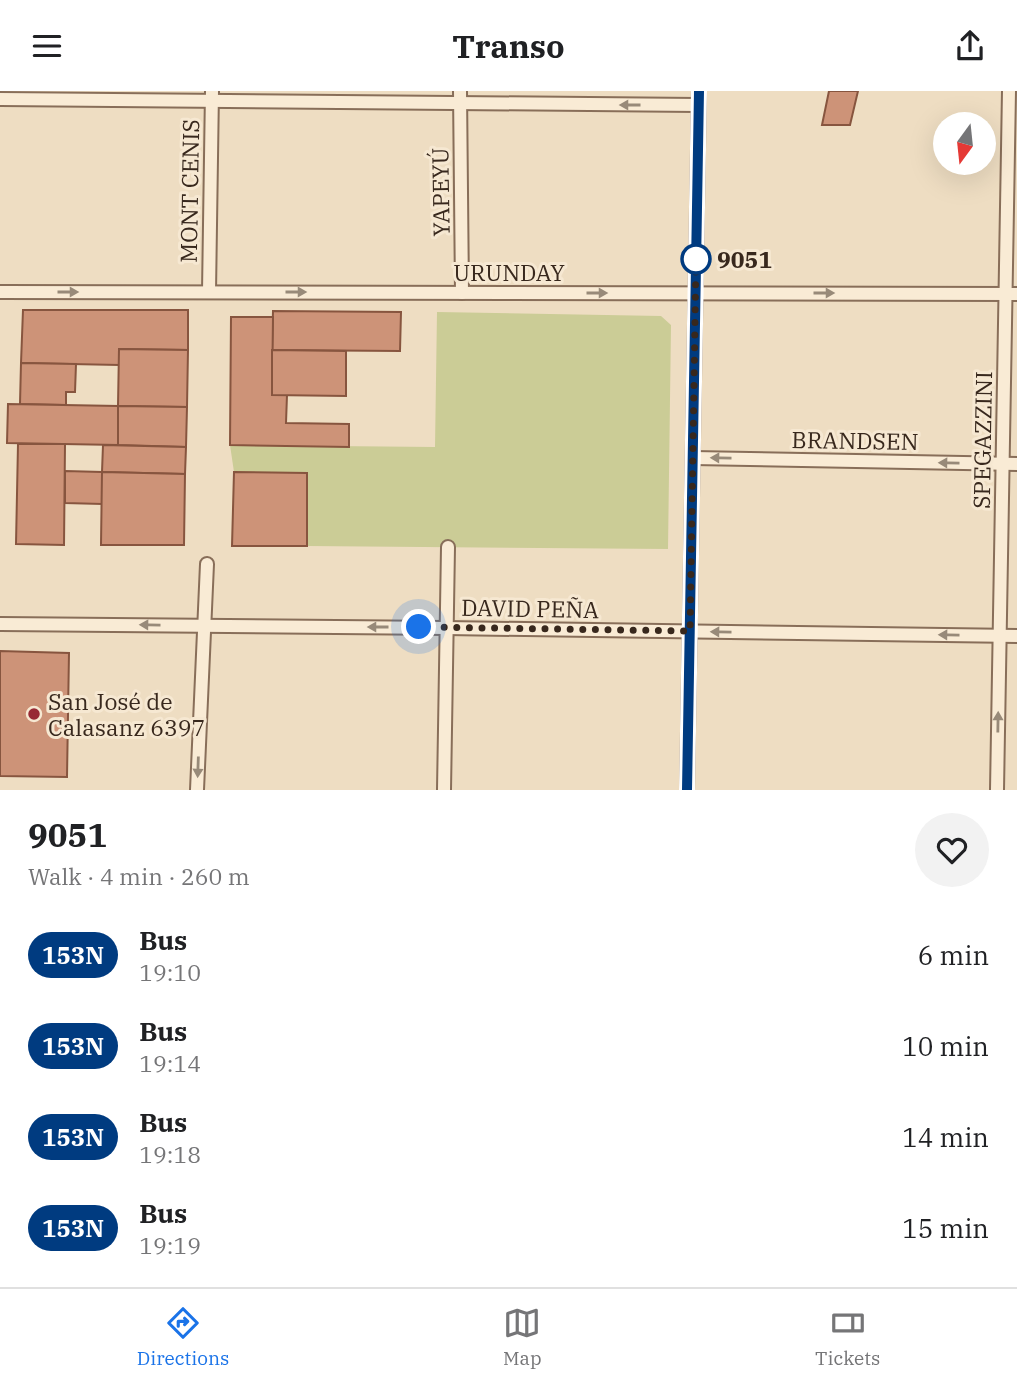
<!DOCTYPE html>
<meta charset="utf-8">
<style>
:root{--surface:#fff;--page:#f2f2f2;--text:#202124;--muted:#757577;--line:#e0e0e0;--accent:#1a73e8}
body{margin:0;font-family:"IBM Plex Serif",serif;background:var(--page);color:var(--text);height:100vh;display:flex;flex-direction:column;font-size:26px;white-space:nowrap}
*{box-sizing:border-box;margin:0}
p{font-size:23px;color:var(--muted)}
.icon{flex:none;width:38px;height:38px;fill:none;stroke:currentColor;stroke-width:2;stroke-linecap:round;stroke-linejoin:round}
.map{position:relative;height:699px;overflow:hidden}
.drawer{display:flex;flex-direction:column;background:var(--surface);flex:1}
.drawer>*{flex:none}
.badge{padding:0 14px;border-radius:23px;font-size:24px;line-height:46px}
.needle{width:46px;rotate:195deg}
.tools{position:absolute;left:933px;top:21px;display:grid;gap:14px}
.tools a{display:grid;place-items:center;width:63px;height:63px;border-radius:50%;background:var(--surface);box-shadow:0 7px 28px #0002;font-size:35px}
.you{position:absolute;width:35px;height:35px;margin:-18px;border:5px solid #fff;border-radius:50%;background:#1a73e8;box-shadow:0 0 0 10px #1a73e833}
.map>.badge{position:absolute;translate:-50% -50%;box-shadow:0 0 0 4px #fff}
.round{display:grid;place-items:center;flex:none;width:74px;height:74px;border-radius:37px;background:var(--page)}
.headline{display:flex;align-items:center;justify-content:space-between;height:119px;padding:0 28px}
h1{font-size:33px;font-weight:700;line-height:52px}
ul{padding:0;list-style:none}
li{display:flex;align-items:center;gap:21px;height:91px;padding:0 28px}
li div{flex:1}
li b{display:block;font-size:26px}
li em{font-style:normal}
li .badge{min-width:77px;font-weight:700;text-align:center}
header{display:flex;justify-content:space-between;align-items:center;height:91px;padding:0 28px;background:var(--surface);font-size:32px;font-weight:700}
.dock{display:flex;justify-content:space-around;align-items:center;height:98px;border-top:2px solid var(--line);background:var(--surface);font-size:19px;color:var(--muted)}
.dock a{display:grid;justify-items:center;gap:4px}
.dock .current{color:var(--accent)}
.map>svg:first-child{display:block}
.green{fill:#cbcc96}
.building{fill:#cd9378;stroke:#87553f;stroke-width:2}
.lines{fill:none;stroke-linecap:round;stroke-linejoin:round}
.street-casing{stroke:#886e59;stroke-width:16}
.street{stroke:#f9ebd5;stroke-width:12}
.oneway{fill:#988a79}
.line-casing{stroke:#fff;stroke-width:16}
.line{stroke:#003b80;stroke-width:10}
.walk{stroke:#38281d;stroke-width:7;stroke-dasharray:0 12.6}
.stop-dot{fill:#fff;stroke:#003b80;stroke-width:3.5}
.poi-dot{fill:#972934;stroke:#f6e8d2;stroke-width:2.5}
.labels{text-anchor:middle;dominant-baseline:central;stroke-width:6;stroke-linejoin:round;paint-order:stroke}
.street-label{font-size:23px;fill:#38281d;stroke:#f6e8d2}
.stop-label{font-size:23px;font-weight:bold;fill:#38281d;stroke:#f6e8d2;text-anchor:start}
.poi-label{font-size:23px;fill:#38281d;stroke:#f6e8d2;text-anchor:start}
</style>
<header><svg class="icon" aria-label="menu" viewBox="0 0 24 24"><path d="M4 6h16M4 12h16M4 18h16"/></svg>Transo<svg class="icon" aria-label="share" viewBox="0 0 24 24"><path d="M12 15V3M7 8l5-5 5 5M5 13v7h14v-7"/></svg></header>
<div class="map">
<svg width="1017" height="699" viewBox="0 0 1017 699">
<rect width="100%" height="100%" fill="#eeddc2"/>
<path class="green" d="M437 221 661 225 671 234 668 458 307 455V382L234 381 230 354 435 356Z"/>
<g class="building">
<path d="M829 0H858L850 34H822Z"/>
<path d="M23 219H188V259L119 258V274L21 272Z"/>
<path d="M273 220 401 221 400 260 272 259Z"/>
<path d="M231 226H273L272 304H287L286 332 349 333V356L230 354Z"/>
<path d="M119 258 188 259 187 316 118 315Z"/>
<path d="M272 259 346 260V305L272 304Z"/>
<path d="M21 272 76 273 75 301H66V314L20 313Z"/>
<path d="M8 313 118 315V354L7 352Z"/>
<path d="M118 315 187 316 186 356 118 354Z"/>
<path d="M18 353H65L64 454 16 453Z"/>
<path d="M103 354 186 356 185 383 102 381Z"/>
<path d="M65 380 102 381V413L65 412Z"/>
<path d="M102 381 185 383 184 454H101Z"/>
<path d="M234 381 307 382V455H232Z"/>
<path d="M0 560 69 562 67 686 0 685Z"/>
</g>
<g class="lines">
<g class="street-casing">
<g id="street">
<path d="M460 0 462 202"/>
<path d="M0 8 698 14"/>
<path d="M0 201 1017 203"/>
<path d="M209 201 212 0"/>
<path d="M693 367 1017 373"/>
<path d="M0 533 446 537 1017 545"/>
<path d="M197 699 207 473"/>
<path d="M444 699 448 456"/>
<path d="M687 699 699 0"/>
<path d="M997 699 1009 0"/>
</g>
</g>
<use href="#street" class="street"/>
</g>
<defs><path id="oneway-solid" d="M-6-.8H1V-3.2L6.5 0L1 3.2V.8H-6Z" transform="scale(1.75)"/></defs>
<g class="oneway">
<use href="#oneway-solid" transform="translate(630 14) rotate(-180)"/>
<use href="#oneway-solid" transform="translate(68 201)"/>
<use href="#oneway-solid" transform="translate(296 201)"/>
<use href="#oneway-solid" transform="translate(597 202)"/>
<use href="#oneway-solid" transform="translate(824 202)"/>
<use href="#oneway-solid" transform="translate(721 367) rotate(-179)"/>
<use href="#oneway-solid" transform="translate(949 372) rotate(-179)"/>
<use href="#oneway-solid" transform="translate(150 534) rotate(-179)"/>
<use href="#oneway-solid" transform="translate(378 536) rotate(-180)"/>
<use href="#oneway-solid" transform="translate(721 541) rotate(-179)"/>
<use href="#oneway-solid" transform="translate(949 544) rotate(-179)"/>
<use href="#oneway-solid" transform="translate(998 631) rotate(-89)"/>
<use href="#oneway-solid" transform="translate(198 676) rotate(92)"/>
</g>
<g class="lines">
<g class="line-casing">
<path id="line" d="M687 699 699 0"/>
</g>
<use href="#line" class="line"/>
<path class="walk" d="M419 536 690 540 696 168"/>
</g>
<circle class="stop-dot" cx="696" cy="168" r="14"/>
<circle class="poi-dot" cx="34" cy="623" r="7"/>
<g class="labels">
<g class="street-label">
<text transform="translate(189 100) rotate(-89)">MONT CENIS</text>
<text transform="translate(440 101) rotate(-91)">YAPEYÚ</text>
<text x="509" y="181">URUNDAY</text>
<text transform="translate(855 349) rotate(1)">BRANDSEN</text>
<text transform="translate(982 349) rotate(-89)">SPEGAZZINI</text>
<text transform="translate(530 517) rotate(1)">DAVID PEÑA</text>
</g>
<g class="stop-label">
<text x="717" y="168">9051</text>
</g>
<g class="poi-label">
<text x="48" y="610">San José de<tspan x="48" dy="26">Calasanz 6397</tspan></text>
</g>
</g>
</svg>
<div class="tools">
<a><svg class="needle" viewBox="-14 -14 28 28"><path d="M0-13l5 13h-10z" fill="#e53935"/><path d="M0 13l5-13h-10z" fill="#757577"/></svg></a>
</div>
<div class="you" style="left:419px;top:536px"></div>
</div>
<section class="drawer">
<div class="headline"><div><h1>9051</h1><p>Walk · 4 min · 260 m</p></div><a class="round"><svg class="icon" aria-label="heart" viewBox="0 0 24 24"><path d="M12 20l-8-8c-3-5 5-10 8-4 3-6 11-1 8 4z"/></svg></a></div>
<ul>
<li><span class="badge" style="background:#003b80;color:#fff">153N</span><div><b>Bus</b><p>19:10</p></div><em>6 min</em></li>
<li><span class="badge" style="background:#003b80;color:#fff">153N</span><div><b>Bus</b><p>19:14</p></div><em>10 min</em></li>
<li><span class="badge" style="background:#003b80;color:#fff">153N</span><div><b>Bus</b><p>19:18</p></div><em>14 min</em></li>
<li><span class="badge" style="background:#003b80;color:#fff">153N</span><div><b>Bus</b><p>19:19</p></div><em>15 min</em></li>
</ul>
</section>
<nav class="dock">
<a class="current"><svg class="icon" aria-label="directions" viewBox="0 0 24 24"><path d="M12 3l9 9-9 9-9-9zM9 14v-3h6M13 9l2 2-2 2"/></svg>Directions</a>
<a><svg class="icon" aria-label="map" viewBox="0 0 24 24"><path d="M3 6l6-2 6 2 6-2v14l-6 2-6-2-6 2zM9 4v14M15 6v14"/></svg>Map</a>
<a><svg class="icon" aria-label="tickets" viewBox="0 0 24 24"><path d="M3 7h18v10H3zM15 7v10"/></svg>Tickets</a>
</nav>
